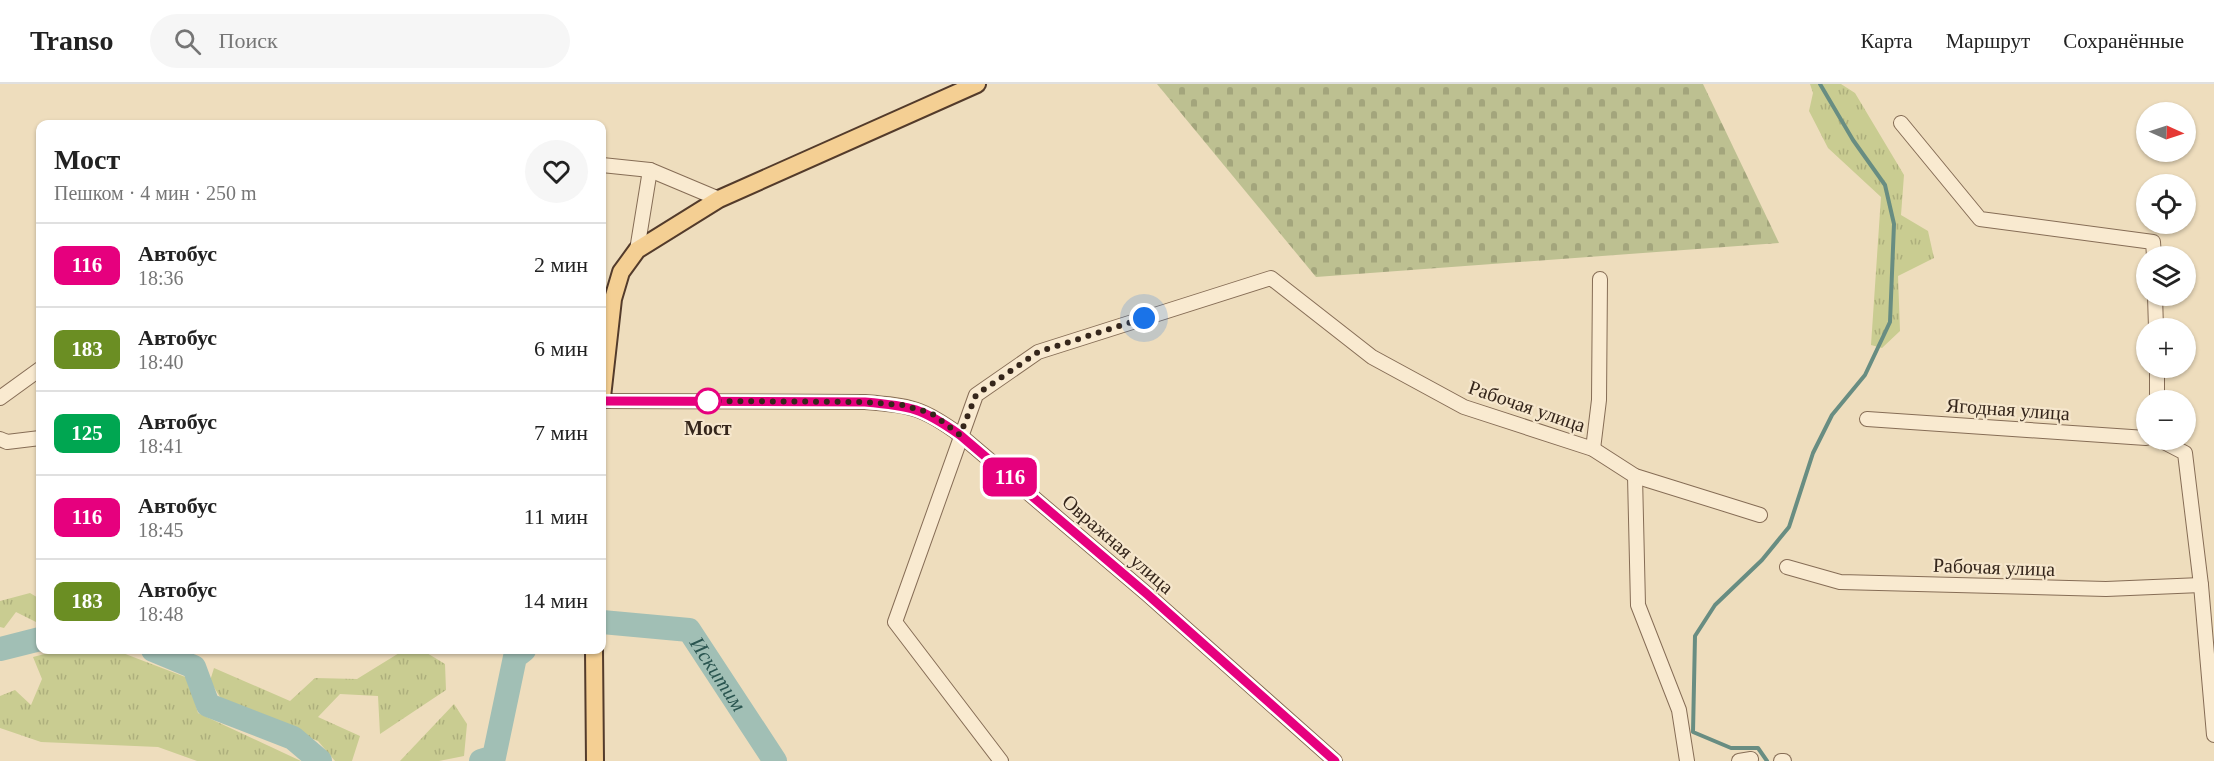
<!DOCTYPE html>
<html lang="ru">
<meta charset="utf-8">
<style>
:root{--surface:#fff;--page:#f6f6f6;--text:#222;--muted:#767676;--line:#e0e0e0}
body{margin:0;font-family:"Times New Roman",serif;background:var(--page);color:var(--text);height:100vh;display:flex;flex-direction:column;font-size:22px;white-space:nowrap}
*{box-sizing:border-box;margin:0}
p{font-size:20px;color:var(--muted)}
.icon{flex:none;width:33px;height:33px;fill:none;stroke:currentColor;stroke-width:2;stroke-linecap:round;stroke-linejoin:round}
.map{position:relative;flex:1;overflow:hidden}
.details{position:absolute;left:36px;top:36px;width:570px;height:534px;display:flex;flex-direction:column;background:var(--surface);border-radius:12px;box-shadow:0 2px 4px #0004}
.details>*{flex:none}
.badge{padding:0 12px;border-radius:9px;font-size:21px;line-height:39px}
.needle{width:39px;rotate:93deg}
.controls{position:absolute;left:2136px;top:18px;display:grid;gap:12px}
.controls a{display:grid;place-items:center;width:60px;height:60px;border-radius:50%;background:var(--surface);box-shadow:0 2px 4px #0004;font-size:30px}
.you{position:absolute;width:30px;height:30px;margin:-15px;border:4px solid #fff;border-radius:50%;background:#1a73e8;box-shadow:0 0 0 9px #1a73e833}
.map>.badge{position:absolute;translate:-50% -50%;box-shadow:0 0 0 3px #fff}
.round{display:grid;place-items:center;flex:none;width:63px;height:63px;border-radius:32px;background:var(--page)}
.summary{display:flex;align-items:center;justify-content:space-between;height:102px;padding:0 18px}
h1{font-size:28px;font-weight:600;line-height:45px}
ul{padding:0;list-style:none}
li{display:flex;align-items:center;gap:18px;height:84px;padding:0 18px;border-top:2px solid var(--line)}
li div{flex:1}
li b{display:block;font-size:22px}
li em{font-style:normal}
li .badge{min-width:66px;font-weight:700;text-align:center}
header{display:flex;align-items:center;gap:36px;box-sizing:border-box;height:84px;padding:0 30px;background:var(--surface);border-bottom:2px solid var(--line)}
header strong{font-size:28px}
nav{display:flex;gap:33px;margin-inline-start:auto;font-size:21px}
.search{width:420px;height:54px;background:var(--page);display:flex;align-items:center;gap:15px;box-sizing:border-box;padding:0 21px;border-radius:33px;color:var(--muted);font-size:22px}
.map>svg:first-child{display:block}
.grass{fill:url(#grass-tufts)}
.cemetery{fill:url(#cemetery-stones)}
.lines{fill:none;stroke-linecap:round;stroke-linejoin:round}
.stream{stroke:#688d82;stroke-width:4}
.river{stroke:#a1bfb5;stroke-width:24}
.minor-casing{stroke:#866d56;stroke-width:16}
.major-casing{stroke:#533b2b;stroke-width:20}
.minor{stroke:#f9ead0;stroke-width:14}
.major{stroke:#f4cf93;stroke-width:16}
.line-casing{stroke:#fff;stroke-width:14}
.line{stroke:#e6007e;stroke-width:9}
.walk{stroke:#35261b;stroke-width:6;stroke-dasharray:0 10.8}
.stop-dot{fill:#fff;stroke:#e6007e;stroke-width:3}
.labels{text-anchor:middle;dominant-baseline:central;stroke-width:4.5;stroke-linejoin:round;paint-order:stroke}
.street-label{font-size:20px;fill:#35261b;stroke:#f6e7cd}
.stop-label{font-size:20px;font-weight:bold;fill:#35261b;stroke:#f6e7cd}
.water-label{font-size:21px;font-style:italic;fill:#2a5550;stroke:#f6e7cd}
</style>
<header>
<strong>Transo</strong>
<div class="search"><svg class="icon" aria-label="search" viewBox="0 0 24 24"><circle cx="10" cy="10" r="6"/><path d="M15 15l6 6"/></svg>Поиск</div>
<nav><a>Карта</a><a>Маршрут</a><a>Сохранённые</a></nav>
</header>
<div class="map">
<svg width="2214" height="677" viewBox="0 0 2214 677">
<defs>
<pattern id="grass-tufts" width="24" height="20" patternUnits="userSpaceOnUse" patternTransform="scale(1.5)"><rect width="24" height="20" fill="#c9cc91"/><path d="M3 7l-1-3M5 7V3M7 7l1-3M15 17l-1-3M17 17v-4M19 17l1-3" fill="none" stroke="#adaf7c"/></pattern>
<pattern id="cemetery-stones" width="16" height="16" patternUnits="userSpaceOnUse" patternTransform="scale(1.5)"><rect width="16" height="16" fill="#bdc091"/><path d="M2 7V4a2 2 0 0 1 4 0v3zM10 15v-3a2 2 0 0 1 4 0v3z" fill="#a3a57c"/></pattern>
</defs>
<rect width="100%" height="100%" fill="#eeddbd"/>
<g class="grass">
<path d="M1810 0H1841L1855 9 1904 91 1901 131 1928 147 1934 174 1898 192 1900 247 1882 264 1871 261 1881 113 1828 64 1809 27 1813 9Z"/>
<path d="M30 509 40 515V540L16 528 4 544 0 543V517Z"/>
<path d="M60 566H115L188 594 198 629 301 677H197L158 663 41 658 0 644V612L15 606 31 621 42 595 33 573Z"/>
<path d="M404 566H422L445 580 446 606 380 650 378 612 340 610 318 633 360 652 352 677H335L318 657 225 621 210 597 214 584 290 617 315 594 357 595Z"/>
<path d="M454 620 467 640 464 672 439 677H400Z"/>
</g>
<path class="cemetery" d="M1157 0H1703L1779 159 1316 193Z"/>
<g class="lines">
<path class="stream" d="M1767 677 1758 664H1731L1693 648 1695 552 1715 521 1762 476 1789 443 1813 369 1832 331 1865 291 1890 238 1894 140 1885 101 1853 56 1820 0"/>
<g class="river">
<path id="s1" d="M602 538 689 546 775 677"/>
<path d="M0 565 40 555"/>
<path d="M153 566 194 583 208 621 293 654 320 677"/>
<path d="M481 677 494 673 515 573 524 566"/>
</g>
<g class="minor-casing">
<g id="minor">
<path d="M1901 39 1980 135 2153 158 2154 172"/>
<path d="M602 81 650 86 719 115"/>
<path d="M637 166 650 86"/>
<path d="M2155 212 2156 244"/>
<path d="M2157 284V316"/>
<path d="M0 314 40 285"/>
<path d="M602 317 865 318C911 322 922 323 960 351L1147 510 1335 677"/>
<path d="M1867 335 2146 354"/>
<path d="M0 355 7 358 40 354"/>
<path d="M2160 356 2185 369 2201 501 2214 651"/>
<path d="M1593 365 1599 316 1600 195"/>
<path d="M1635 392 1638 521 1679 626 1687 677"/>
<path d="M1787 483 1840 498 2106 505 2201 501"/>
<path d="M1001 677 895 538 976 311 1038 268 1271 194 1372 273 1464 323 1593 365 1635 392 1760 431"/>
<path d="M1739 677 1751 675"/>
<path d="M1781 677H1784"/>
</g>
</g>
<g class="major-casing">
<g id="major">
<path d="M602 313 613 215 621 188 637 166 719 115 977 0"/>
<path d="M594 566 595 677"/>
</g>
</g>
<use href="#minor" class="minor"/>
<use href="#major" class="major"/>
</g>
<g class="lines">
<g class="line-casing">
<path id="line" d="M602 317 865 318C911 322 922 324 960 351L1147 510 1335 677"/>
</g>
<use href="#line" class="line"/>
<path class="walk" d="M708 317 865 318 902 321 931 329 960 351 976 311 1038 268 1144 234"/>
</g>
<circle class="stop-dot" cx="708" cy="317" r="12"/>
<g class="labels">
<g class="street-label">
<text transform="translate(1527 322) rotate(19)">Рабочая улица</text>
<text transform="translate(2008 325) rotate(4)">Ягодная улица</text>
<text transform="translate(1118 460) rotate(41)">Овражная улица</text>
<text transform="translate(1994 483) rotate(2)">Рабочая улица</text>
</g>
<g class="stop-label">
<text x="708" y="344">Мост</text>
</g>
<g class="water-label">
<text stroke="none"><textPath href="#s1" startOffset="140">Искитим</textPath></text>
</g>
</g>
</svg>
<div class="controls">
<a><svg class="needle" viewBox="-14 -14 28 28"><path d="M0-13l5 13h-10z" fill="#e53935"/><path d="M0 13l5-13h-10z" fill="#767676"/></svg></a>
<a><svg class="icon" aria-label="locate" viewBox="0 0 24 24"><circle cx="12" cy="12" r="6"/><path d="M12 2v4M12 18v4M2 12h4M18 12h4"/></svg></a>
<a><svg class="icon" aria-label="layers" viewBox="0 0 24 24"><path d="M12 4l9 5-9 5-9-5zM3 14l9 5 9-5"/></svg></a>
<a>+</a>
<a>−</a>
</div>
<div class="you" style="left:1144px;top:234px"></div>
<b class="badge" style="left:1010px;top:393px;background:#e6007e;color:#fff">116</b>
<section class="details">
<div class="summary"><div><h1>Мост</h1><p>Пешком · 4 мин · 250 m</p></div><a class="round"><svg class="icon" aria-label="heart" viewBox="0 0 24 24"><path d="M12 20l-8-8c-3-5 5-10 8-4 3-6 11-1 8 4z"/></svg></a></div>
<ul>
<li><span class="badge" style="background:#e6007e;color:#fff">116</span><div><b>Автобус</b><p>18:36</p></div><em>2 мин</em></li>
<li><span class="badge" style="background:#6b8e23;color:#fff">183</span><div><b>Автобус</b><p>18:40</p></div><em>6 мин</em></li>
<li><span class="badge" style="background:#00a651;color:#fff">125</span><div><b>Автобус</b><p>18:41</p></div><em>7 мин</em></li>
<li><span class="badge" style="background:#e6007e;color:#fff">116</span><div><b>Автобус</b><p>18:45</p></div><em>11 мин</em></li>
<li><span class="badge" style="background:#6b8e23;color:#fff">183</span><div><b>Автобус</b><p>18:48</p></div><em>14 мин</em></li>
</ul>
</section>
</div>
